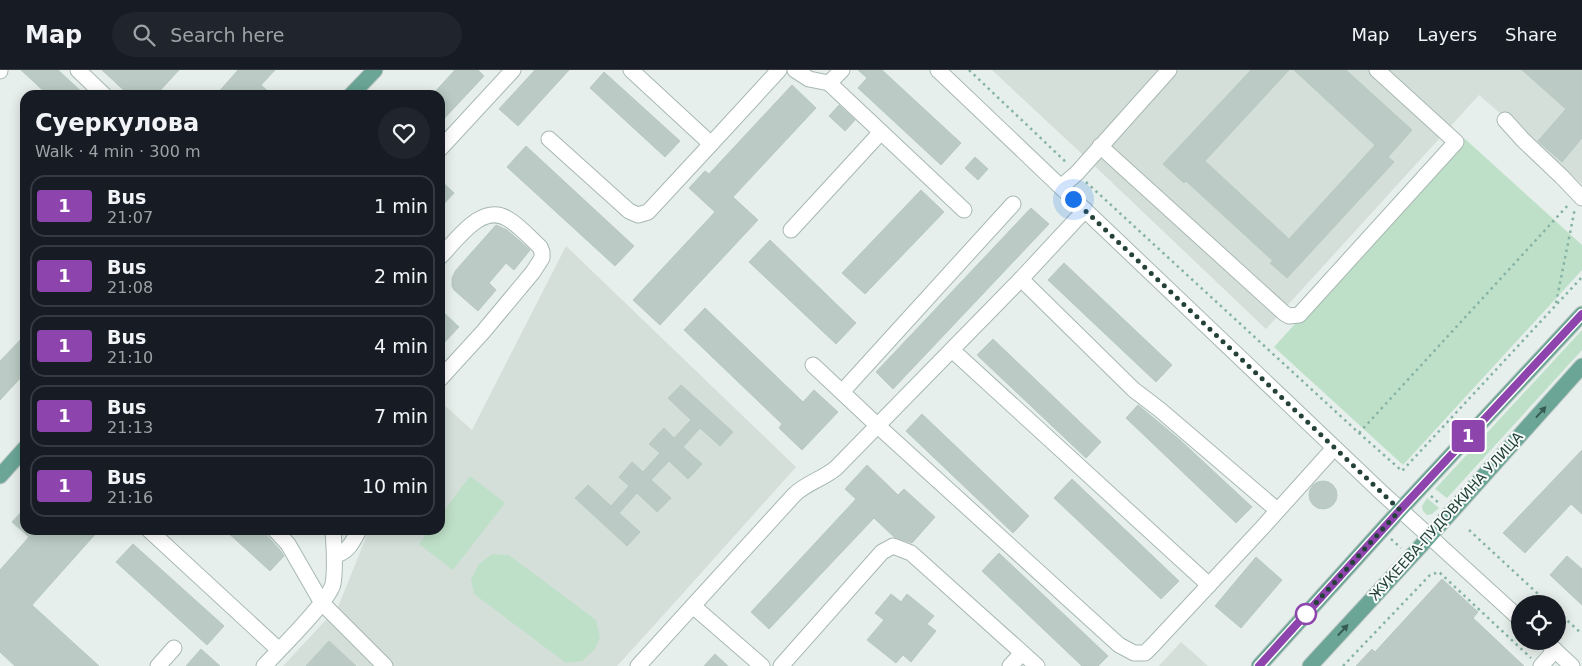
<!DOCTYPE html>
<meta charset="utf-8">
<style>
:root{--surface:#171b24;--page:#20242c;--text:#f1f3f6;--muted:#9ea1a6;--line:#363941}
body{margin:0;font-family:"DejaVu Sans",sans-serif;background:var(--page);color:var(--text);height:100vh;display:flex;flex-direction:column;font-size:19px;white-space:nowrap}
*{box-sizing:border-box;margin:0}
p{font-size:16px;color:var(--muted)}
.icon{flex:none;width:28px;height:28px;fill:none;stroke:currentColor;stroke-width:2;stroke-linecap:round;stroke-linejoin:round}
.map{position:relative;flex:1;overflow:hidden}
.panel{position:absolute;left:20px;top:20px;width:425px;height:445px;display:flex;flex-direction:column;background:var(--surface);border-radius:15px;box-shadow:0 2px 12px #0003}
.panel>*{flex:none}
.badge{padding:0 10px;border-radius:4px;font-size:18px;line-height:32px}
.tools{position:absolute;left:1511px;top:525px;display:grid;gap:10px}
.tools a{display:grid;place-items:center;width:55px;height:55px;border-radius:50%;background:var(--surface);box-shadow:0 2px 12px #0003;font-size:25px}
.you{position:absolute;width:25px;height:25px;margin:-12px;border:4px solid #fff;border-radius:50%;background:#1a73e8;box-shadow:0 0 0 8px #1a73e833}
.map>.badge{position:absolute;translate:-50% -50%;box-shadow:0 0 0 2px #fff}
.round{display:grid;place-items:center;flex:none;width:52px;height:52px;border-radius:26px;background:var(--page)}
.overview{display:flex;align-items:center;justify-content:space-between;height:85px;padding:0 15px}
h1{font-size:24px;font-weight:700;line-height:38px}
ul{padding:0;list-style:none}
li{display:flex;align-items:center;gap:15px;height:62px;margin:0 10px 8px;padding:0 5px;border:2px solid var(--line);border-radius:15px}
li div{flex:1}
li b{display:block;font-size:19px}
li em{font-style:normal}
li .badge{min-width:55px;font-weight:700;text-align:center}
header{display:flex;align-items:center;gap:30px;box-sizing:border-box;height:70px;padding:0 25px;background:var(--surface);border-bottom:1px solid var(--line)}
header strong{font-size:24px}
nav{display:flex;gap:28px;margin-inline-start:auto;font-size:18px}
.search{width:350px;height:45px;background:var(--page);display:flex;align-items:center;gap:12px;box-sizing:border-box;padding:0 18px;border-radius:28px;color:var(--muted);font-size:19px}
.map>svg:first-child{display:block}
.built{fill:#d4dfda}
.green{fill:#bfe0c8}
.building{fill:#bbcac4;stroke:#b8c9c2}
.lines{fill:none;stroke-linecap:round;stroke-linejoin:round}
.minor-casing{stroke:#a8b8b2;stroke-width:17}
.major-casing{stroke:#c2cac8;stroke-width:17}
.path{stroke:#86b3a5;stroke-width:2.5;stroke-dasharray:2.5 4;stroke-linecap:butt}
.minor{stroke:#fff;stroke-width:15}
.major{stroke:#6aa596;stroke-width:15}
.oneway{fill:#365b51}
.line-casing{stroke:#fff;stroke-width:11}
.line{stroke:#8e44ad;stroke-width:8}
.walk{stroke:#24423a;stroke-width:5;stroke-dasharray:0 9}
.stop-dot{fill:#fff;stroke:#8e44ad;stroke-width:2.5}
.labels{text-anchor:middle;dominant-baseline:central;stroke-width:4;stroke-linejoin:round;paint-order:stroke}
.street-label{font-size:14px;fill:#24423a;stroke:#f7fbf9}
</style>
<header>
<strong>Map</strong>
<div class="search"><svg class="icon" aria-label="search" viewBox="0 0 24 24"><circle cx="10" cy="10" r="6"/><path d="M15 15l6 6"/></svg>Search here</div>
<nav><a>Map</a><a>Layers</a><a>Share</a></nav>
</header>
<div class="map">
<svg width="1582" height="596" viewBox="0 0 1582 596">
<rect width="100%" height="100%" fill="#e6efeb"/>
<g class="built">
<path d="M992 0H1582V114L1479 25 1266 259 1082 84Z"/>
<path d="M566 176 796 397 668 540 617 596H283L338 537 369 460H440V338L443 334 472 360Z"/>
<path d="M1181 572 1208 596H1159Z"/>
</g>
<g class="green">
<path d="M1464 68 1582 175V200L1403 395 1274 277Z"/>
<path d="M1582 260V280L1447 428 1435 419Z"/>
<path d="M470 406 505 433 453 500 419 474 429 460H440V446Z"/>
<path d="M1427 428 1439 438 1432 444 1427 445 1423 441 1422 436Z"/>
<path d="M492 484 509 485 596 550 600 568 594 580 582 591 566 593 474 524 471 510 478 495Z"/>
</g>
<g class="building">
<path d="M21 0H58L85 25H48Z"/>
<path d="M102 0H179L156 25H129Z"/>
<path d="M238 0H275L261 15 272 25H216Z"/>
<path d="M455 0H478L484 6 440 53V25H432Z"/>
<path d="M535 0H569L518 56 499 39Z"/>
<path d="M858 0H882L961 73 941 95 858 18 867 8Z"/>
<path d="M1251 0H1289L1205 91 1289 169 1375 75 1294 0H1346L1412 60 1388 87 1394 92 1287 208 1270 193 1273 191 1186 111 1184 113 1163 94Z"/>
<path d="M1522 0H1582V68L1562 92 1538 71 1566 39Z"/>
<path d="M604 2 680 71 665 87 590 18Z"/>
<path d="M792 15 816 38 733 127 758 150 660 255 633 230 715 142 689 118 705 101 709 104Z"/>
<path d="M839 35 855 50 845 61 829 46Z"/>
<path d="M526 76 634 176 615 196 507 97Z"/>
<path d="M975 87 988 99 978 110 965 98Z"/>
<path d="M440 110 454 123 440 138Z"/>
<path d="M921 120 944 142 865 224 842 203Z"/>
<path d="M1031 138 1049 154 893 319 876 302Z"/>
<path d="M496 155 507 160 530 180 514 200 506 193 489 213 496 220 478 241 454 220 452 216V208L456 200Z"/>
<path d="M770 170 856 253 836 274 749 192Z"/>
<path d="M1064 193 1172 295 1156 312 1048 210Z"/>
<path d="M705 238 803 332 814 320 838 342 802 380 779 358 782 354 684 260Z"/>
<path d="M440 239 459 257 440 277Z"/>
<path d="M25 265V303L0 330V291Z"/>
<path d="M993 269 1101 372 1086 388 977 285Z"/>
<path d="M681 315 733 362 720 376 700 358 683 377 702 394 688 409 669 391 651 410 671 428 657 442 637 423 619 443 640 462 627 476 575 428 588 415 611 436 629 416 619 407 632 392 643 402 660 383 649 374 664 358 674 368 691 350 668 328Z"/>
<path d="M1138 335 1180 370 1252 437 1236 453 1126 348Z"/>
<path d="M922 344 1029 446 1013 463 906 361Z"/>
<path d="M1582 380V444L1571 434 1525 483 1503 463Z"/>
<path d="M867 395 898 425 904 419 935 447 912 473 894 467 874 448 769 559 751 542 856 429 845 419Z"/>
<path d="M1072 409 1179 511 1161 529 1054 428Z"/>
<circle cx="1323" cy="425" r="14"/>
<path d="M25 438V460H99L32 535 99 596H15L0 582V500L29 467 12 452Z"/>
<path d="M225 460H262L280 480 284 486 270 501Z"/>
<path d="M133 474 224 556 207 575 116 492Z"/>
<path d="M999 483 1108 586 1098 596H1082L982 501Z"/>
<path d="M1567 486 1582 499V535L1550 505Z"/>
<path d="M1256 487 1282 510 1241 558 1215 536Z"/>
<path d="M1442 509 1478 542 1473 548 1524 596H1356L1372 579 1375 582Z"/>
<path d="M891 524 901 532 907 524 934 546 927 554 936 561 911 592 903 585 896 593 867 570 884 550 875 543Z"/>
<path d="M329 571 356 596H306Z"/>
<path d="M201 579 220 596H186Z"/>
<path d="M715 584 728 596H704Z"/>
</g>
<g class="lines">
<g class="minor-casing">
<g id="minor">
<path d="M78 0 104 25"/>
<path d="M631 0 711 74 779 0"/>
<path d="M795 0 809 9 829 13 842 0"/>
<path d="M938 0 1382 423 1520 549"/>
<path d="M0 1V0"/>
<path d="M829 13 964 140"/>
<path d="M1505 50 1523 70 1562 107 1582 128"/>
<path d="M549 69 629 141 638 145 648 142 711 74"/>
<path d="M1100 76 1284 243 1289 246 1299 245 1456 72 1377 0"/>
<path d="M440 79 513 0"/>
<path d="M1061 117 1077 103 1169 0"/>
<path d="M791 160 881 62"/>
<path d="M440 187C457 170 482 132 508 149 520 156 530 168 540 177L542 182V188L533 202 483 262 440 309"/>
<path d="M1021 209 1134 320 1159 339 1277 440"/>
<path d="M952 280 1209 515"/>
<path d="M813 295 878 356 1119 575 1134 583H1145L1153 575 1262 458 1334 378"/>
<path d="M842 322 1013 134"/>
<path d="M149 460 279 580"/>
<path d="M275 460 288 474 322 533 385 596"/>
<path d="M335 485C348 483 353 471 359 460"/>
<path d="M693 536 762 596"/>
<path d="M1545 571 1572 596"/>
<path d="M158 596 174 578"/>
<path d="M264 596C279 580 329 531 333 514 336 496 334 478 333 460"/>
<path d="M638 596 794 425C806 413 823 409 836 398L1021 209 1085 140"/>
<path d="M781 596 882 482 893 476 911 483 1037 596"/>
<path d="M1010 596 1022 583"/>
<path d="M1541 596 1555 580"/>
</g>
</g>
<g class="major-casing">
<g id="major">
<path d="M351 25 375 0"/>
<path d="M0 406 25 378"/>
<path d="M1259 596 1400 440 1582 244"/>
<path d="M1310 596 1429 467 1582 296"/>
</g>
</g>
<g class="path">
<path d="M969 0 1068 94"/>
<path d="M1086 112 1359 363 1402 401 1582 207"/>
<path d="M1556 233 1575 138"/>
<path d="M1359 363 1569 134"/>
<path d="M1431 426 1440 434"/>
<path d="M1469 460 1549 534"/>
<path d="M1391 469 1401 478"/>
<path d="M1558 542 1582 564"/>
<path d="M1343 596 1430 505 1439 502 1531 588"/>
</g>
<use href="#minor" class="minor"/>
<use href="#major" class="major"/>
</g>
<defs><path id="oneway-solid" d="M-6-.8H1V-3.2L6.5 0L1 3.2V.8H-6Z" transform="scale(1.25)"/></defs>
<g class="oneway">
<use href="#oneway-solid" transform="translate(1541 342) rotate(-48)"/>
<use href="#oneway-solid" transform="translate(1343 560) rotate(-47)"/>
</g>
<g class="lines">
<g class="line-casing">
<path id="line" d="M1259 596 1400 440 1582 244"/>
</g>
<use href="#line" class="line"/>
<path class="walk" d="M1073 129 1400 440 1306 544"/>
</g>
<circle class="stop-dot" cx="1306" cy="544" r="10"/>
<g class="labels">
<g class="street-label">
<text transform="translate(1446 446) rotate(-48)">ЖУКЕЕВА-ПУДОВКИНА УЛИЦА</text>
</g>
</g>
</svg>
<div class="tools">
<a><svg class="icon" aria-label="locate" viewBox="0 0 24 24"><circle cx="12" cy="12" r="6"/><path d="M12 2v4M12 18v4M2 12h4M18 12h4"/></svg></a>
</div>
<div class="you" style="left:1073px;top:129px"></div>
<b class="badge" style="left:1468px;top:366px;background:#8e44ad;color:#fff">1</b>
<section class="panel">
<div class="overview"><div><h1>Суеркулова</h1><p>Walk · 4 min · 300 m</p></div><a class="round"><svg class="icon" aria-label="heart" viewBox="0 0 24 24"><path d="M12 20l-8-8c-3-5 5-10 8-4 3-6 11-1 8 4z"/></svg></a></div>
<ul>
<li><span class="badge" style="background:#8e44ad;color:#fff">1</span><div><b>Bus</b><p>21:07</p></div><em>1 min</em></li>
<li><span class="badge" style="background:#8e44ad;color:#fff">1</span><div><b>Bus</b><p>21:08</p></div><em>2 min</em></li>
<li><span class="badge" style="background:#8e44ad;color:#fff">1</span><div><b>Bus</b><p>21:10</p></div><em>4 min</em></li>
<li><span class="badge" style="background:#8e44ad;color:#fff">1</span><div><b>Bus</b><p>21:13</p></div><em>7 min</em></li>
<li><span class="badge" style="background:#8e44ad;color:#fff">1</span><div><b>Bus</b><p>21:16</p></div><em>10 min</em></li>
</ul>
</section>
</div>
